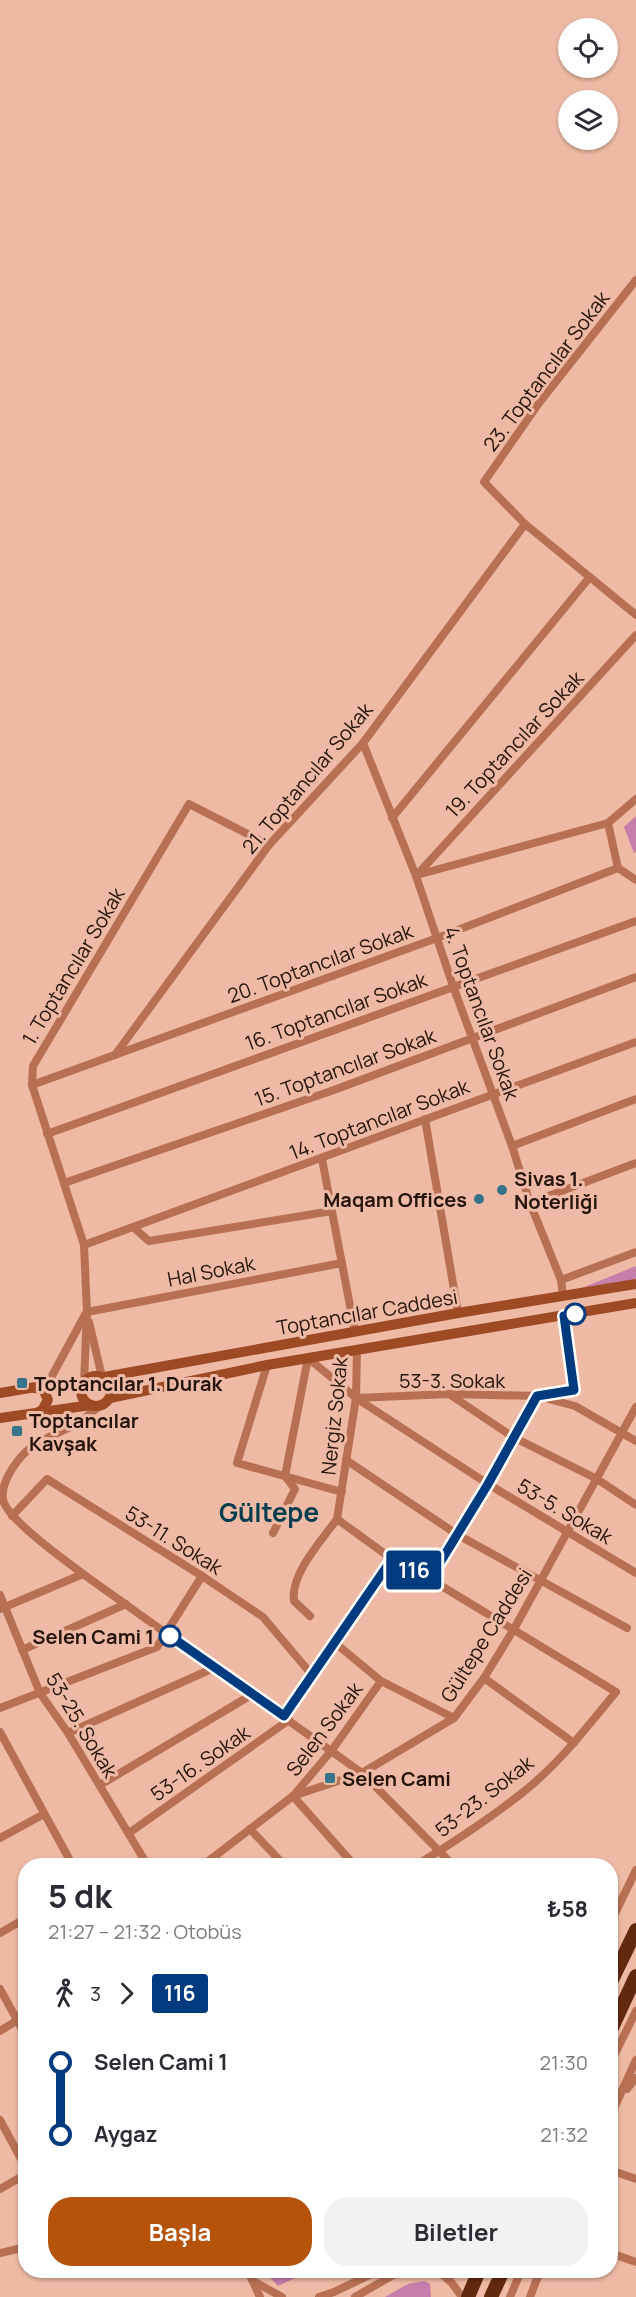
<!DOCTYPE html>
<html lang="tr">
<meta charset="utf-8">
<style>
:root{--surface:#fff;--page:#f2f2f3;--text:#2b2b33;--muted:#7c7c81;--accent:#b45309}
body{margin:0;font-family:Manrope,sans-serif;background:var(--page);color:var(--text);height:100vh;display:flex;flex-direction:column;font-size:22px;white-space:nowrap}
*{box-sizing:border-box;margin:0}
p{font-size:20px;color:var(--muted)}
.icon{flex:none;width:33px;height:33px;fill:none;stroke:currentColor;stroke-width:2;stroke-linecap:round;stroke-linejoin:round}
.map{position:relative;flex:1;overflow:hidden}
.side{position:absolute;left:18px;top:1858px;width:600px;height:420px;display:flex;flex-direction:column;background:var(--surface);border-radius:24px;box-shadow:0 2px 4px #0004}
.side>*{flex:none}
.badge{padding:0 12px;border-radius:4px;font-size:21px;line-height:39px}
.controls{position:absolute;left:558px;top:18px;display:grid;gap:12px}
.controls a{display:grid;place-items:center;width:60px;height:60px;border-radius:50%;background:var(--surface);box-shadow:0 2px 4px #0004;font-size:30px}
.map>.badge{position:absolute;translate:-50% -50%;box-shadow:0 0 0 3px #fff}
.legs{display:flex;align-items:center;gap:9px;height:66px;padding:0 30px;font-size:20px}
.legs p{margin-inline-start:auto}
.summary{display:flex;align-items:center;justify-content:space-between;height:102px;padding:0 30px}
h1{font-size:33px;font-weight:700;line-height:45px}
.cta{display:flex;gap:12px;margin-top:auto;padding:12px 30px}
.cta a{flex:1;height:69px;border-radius:24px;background:var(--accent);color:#fff;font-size:24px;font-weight:700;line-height:69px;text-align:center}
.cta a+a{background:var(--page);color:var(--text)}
ul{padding:0 30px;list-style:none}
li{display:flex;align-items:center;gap:21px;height:72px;font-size:22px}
li i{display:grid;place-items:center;width:9px;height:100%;margin:0 8px;background:currentColor}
li i::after{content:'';width:15px;height:15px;margin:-8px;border:4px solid;border-radius:50%;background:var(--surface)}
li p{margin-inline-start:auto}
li:first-child i{background:linear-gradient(#0000 50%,currentColor 0)}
li:last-child i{background:linear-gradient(currentColor 50%,#0000 0)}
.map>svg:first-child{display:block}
.green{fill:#c67eab}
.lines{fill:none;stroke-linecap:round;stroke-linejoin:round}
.street{stroke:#b87053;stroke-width:8}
.secondary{stroke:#9e4a25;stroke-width:10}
.highway{stroke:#62290f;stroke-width:14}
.line-1-casing{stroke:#fff;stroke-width:14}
.line-1{stroke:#003b80;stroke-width:9}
.poi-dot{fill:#367489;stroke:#eebaa5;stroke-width:2}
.stop-1-dot{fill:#fff;stroke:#003b80;stroke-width:3}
.labels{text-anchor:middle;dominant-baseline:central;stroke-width:6;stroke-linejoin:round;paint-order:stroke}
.street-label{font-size:20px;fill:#26130c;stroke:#eebaa5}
.poi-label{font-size:20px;font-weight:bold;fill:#26130c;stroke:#eebaa5;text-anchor:start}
.stop-label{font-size:20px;font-weight:bold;fill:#26130c;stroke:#eebaa5;text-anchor:end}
.district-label{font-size:26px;font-weight:bold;fill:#033d4d;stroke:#eebaa5}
</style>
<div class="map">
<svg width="636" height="2297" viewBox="0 0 636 2297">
<rect width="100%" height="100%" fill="#eebaa5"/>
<g class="green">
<path d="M636 816V851L634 853 624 827Z"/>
<path d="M636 1266V1280L582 1288Z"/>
<path d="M264 2271H310L278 2286Z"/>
<path d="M424 2281 430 2284 431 2297H385L408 2284Z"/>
</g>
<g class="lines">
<g class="street">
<path d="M636 280 539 403 484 482 525 524 636 615"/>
<path d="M363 743 416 876 453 986 512 1146 530 1203 561 1280 563 1296"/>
<path d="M392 818 589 578"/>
<path d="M608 823 618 868 636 880"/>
<path d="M417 875 608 823 636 799"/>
<path d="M416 876 636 635"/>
<path d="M115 1055 269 845 363 743 525 524"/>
<path d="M32 1085 437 938 618 868"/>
<path d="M425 1119 458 1313"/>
<path d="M47 1134 636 921"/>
<path d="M512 1146 636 1099"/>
<path d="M322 1159 355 1332"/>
<path d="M64 1183 334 1090 636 977"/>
<path d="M530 1203 636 1163"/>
<path d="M134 1228 149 1241 332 1211"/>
<path d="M84 1245 636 1042"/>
<path d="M561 1280 636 1252"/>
<path d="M87 1312 342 1263"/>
<path d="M89 1322 102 1377"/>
<path d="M357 1349 356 1398 337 1519 392 1559 430 1579 616 1692C587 1727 558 1765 522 1793 488 1820 451 1844 415 1866"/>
<path d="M267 1365 237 1463 342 1492"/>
<path d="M84 1382 87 1312 84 1245 32 1085 33 1066 189 804 269 845"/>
<path d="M47 1385 86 1313"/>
<path d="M449 1394 513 1437 597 1479 636 1505"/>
<path d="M356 1398 488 1484 636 1573"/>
<path d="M346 1460 458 1535 627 1628"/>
<path d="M12 1516 47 1479 202 1576 263 1617 312 1675"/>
<path d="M273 1533 295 1489 285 1476 308 1358 356 1398 449 1394 537 1396 575 1406 636 1441"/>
<path d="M83 1574C65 1560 8 1520 3 1500 0 1481 19 1456 33 1446 46 1436 64 1432 78 1423 86 1418 92 1411 100 1406"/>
<path d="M430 1579 488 1484 537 1396 574 1391 565 1316"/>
<path d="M0 1595 40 1693 68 1733 148 1866"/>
<path d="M0 1609 83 1574 362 1773 454 1866"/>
<path d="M310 1616 294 1601C290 1574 322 1540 337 1519"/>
<path d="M334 1642 381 1681 454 1718"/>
<path d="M22 1650 126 1604"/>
<path d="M484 1678 574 1743"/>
<path d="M0 1708 157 1647 202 1576"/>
<path d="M283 1716 392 1559"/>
<path d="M0 1732 73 1866"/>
<path d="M68 1733 216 1667"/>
<path d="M100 1785 253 1694"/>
<path d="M294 1795 332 1750 381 1681"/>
<path d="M293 1796 355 1866"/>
<path d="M250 1829 285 1866"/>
<path d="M129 1833 289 1720"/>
<path d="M0 1838 44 1814"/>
<path d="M211 1859 218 1866"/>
<path d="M202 1866 293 1796 362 1773 454 1718 484 1678 514 1629 636 1407"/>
<path d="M610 1924 636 1870"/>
<path d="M0 1933 26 1918"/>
<path d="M0 1989 26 2036"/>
<path d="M0 2031 26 2015"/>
<path d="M610 2064 636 2011"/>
<path d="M627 2089 636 2078"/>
<path d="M610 2117 636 2060"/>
<path d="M0 2120 26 2168"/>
<path d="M610 2170 636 2179"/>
<path d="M0 2189 26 2174"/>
<path d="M0 2253 26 2247"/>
<path d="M610 2253 636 2262"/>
<path d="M248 2271 260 2297"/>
<path d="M438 2271 452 2283 462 2297"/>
<path d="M253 2281 282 2297"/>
<path d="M319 2297 334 2292 378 2271"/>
<path d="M355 2297 400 2271"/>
<path d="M510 2297 521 2271"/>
<path d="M530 2297 540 2271"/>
</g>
<g class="secondary">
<circle cx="96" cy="1391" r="15"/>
<path d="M104 1377 458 1313 636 1284"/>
<path d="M34 1388 43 1389 48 1400 42 1410 37 1413"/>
<path d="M0 1393 47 1385 83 1383"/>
<path d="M110 1398 267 1365 636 1303"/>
<path d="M0 1418 91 1405"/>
</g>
<g class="highway">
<path d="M610 1984 636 1930"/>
<path d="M610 2032 636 1976"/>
<path d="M468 2297 479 2271"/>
<path d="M491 2297 503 2271"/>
</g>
</g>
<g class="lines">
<g class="line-1-casing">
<path id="line-1" d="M170 1636 284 1716 392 1559 430 1579 488 1484 537 1396 574 1390 564 1316 575 1314"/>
</g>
<use href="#line-1" class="line-1"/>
</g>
<g class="poi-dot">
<circle cx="502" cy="1190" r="6"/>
<circle cx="479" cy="1199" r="6"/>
<rect x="16" y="1377" width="12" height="12" rx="3"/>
<rect x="11" y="1425" width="12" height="12" rx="3"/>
<rect x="324" y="1772" width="12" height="12" rx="3"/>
</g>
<g class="stop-1-dot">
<circle cx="575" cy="1314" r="10"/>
<circle cx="170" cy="1636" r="10"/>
</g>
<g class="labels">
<g class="street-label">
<text transform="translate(546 371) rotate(-53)">23. Toptancılar Sokak</text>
<text transform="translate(514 744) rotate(-47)">19. Toptancılar Sokak</text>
<text transform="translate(307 778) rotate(-50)">21. Toptancılar Sokak</text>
<text transform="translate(320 963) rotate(-20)">20. Toptancılar Sokak</text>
<text transform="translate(73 966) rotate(-59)">1. Toptancılar Sokak</text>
<text transform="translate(336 1011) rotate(-20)">16. Toptancılar Sokak</text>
<text transform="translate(482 1013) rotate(70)">4. Toptancılar Sokak</text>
<text transform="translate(345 1067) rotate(-20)">15. Toptancılar Sokak</text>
<text transform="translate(379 1119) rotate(-21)">14. Toptancılar Sokak</text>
<text transform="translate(211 1271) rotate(-11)">Hal Sokak</text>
<text transform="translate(367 1312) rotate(-10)">Toptancılar Caddesi</text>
<text x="452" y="1380">53-3. Sokak</text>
<text transform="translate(334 1416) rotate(-84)">Nergiz Sokak</text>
<text transform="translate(565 1511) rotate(31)">53-5. Sokak</text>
<text transform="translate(174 1540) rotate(32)">53-11. Sokak</text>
<text transform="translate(486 1635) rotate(-58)">Gültepe Caddesi</text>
<text transform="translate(82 1725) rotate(59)">53-25. Sokak</text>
<text transform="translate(324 1729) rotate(-53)">Selen Sokak</text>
<text transform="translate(200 1763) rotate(-35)">53-16. Sokak</text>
<text transform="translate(484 1796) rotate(-38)">53-23. Sokak</text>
</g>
<g class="poi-label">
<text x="514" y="1178">Sivas 1.<tspan x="514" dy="23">Noterliği</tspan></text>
<text x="467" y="1199" text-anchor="end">Maqam Offices</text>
<text x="34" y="1383">Toptancılar 1. Durak</text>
<text x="29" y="1420">Toptancılar<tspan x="29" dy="23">Kavşak</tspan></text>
<text x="342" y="1778">Selen Cami</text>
</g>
<g class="stop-label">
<text x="154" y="1636">Selen Cami 1</text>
</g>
<g class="district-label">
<text x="269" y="1512">Gültepe</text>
</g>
</g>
</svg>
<div class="controls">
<a><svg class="icon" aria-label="locate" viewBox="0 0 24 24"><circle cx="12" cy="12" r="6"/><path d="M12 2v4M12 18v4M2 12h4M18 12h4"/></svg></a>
<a><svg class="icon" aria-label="layers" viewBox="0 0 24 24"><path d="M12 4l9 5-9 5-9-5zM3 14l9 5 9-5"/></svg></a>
</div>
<b class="badge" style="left:414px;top:1570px;background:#003b80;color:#fff">116</b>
<section class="side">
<div class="summary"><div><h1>5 dk</h1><p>21:27 – 21:32 · Otobüs</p></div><b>₺58</b></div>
<div class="legs"><svg class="icon" aria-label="walk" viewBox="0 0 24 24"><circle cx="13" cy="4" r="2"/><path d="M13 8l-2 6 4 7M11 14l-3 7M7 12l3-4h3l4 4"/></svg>3<svg class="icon" aria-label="forward" viewBox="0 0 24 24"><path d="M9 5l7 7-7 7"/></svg><b class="badge" style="background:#003b80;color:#fff">116</b></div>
<ul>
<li><i style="color:#003b80"></i><b>Selen Cami 1</b><p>21:30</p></li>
<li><i style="color:#003b80"></i><b>Aygaz</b><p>21:32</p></li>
</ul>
<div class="cta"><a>Başla</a><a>Biletler</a></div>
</section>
</div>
